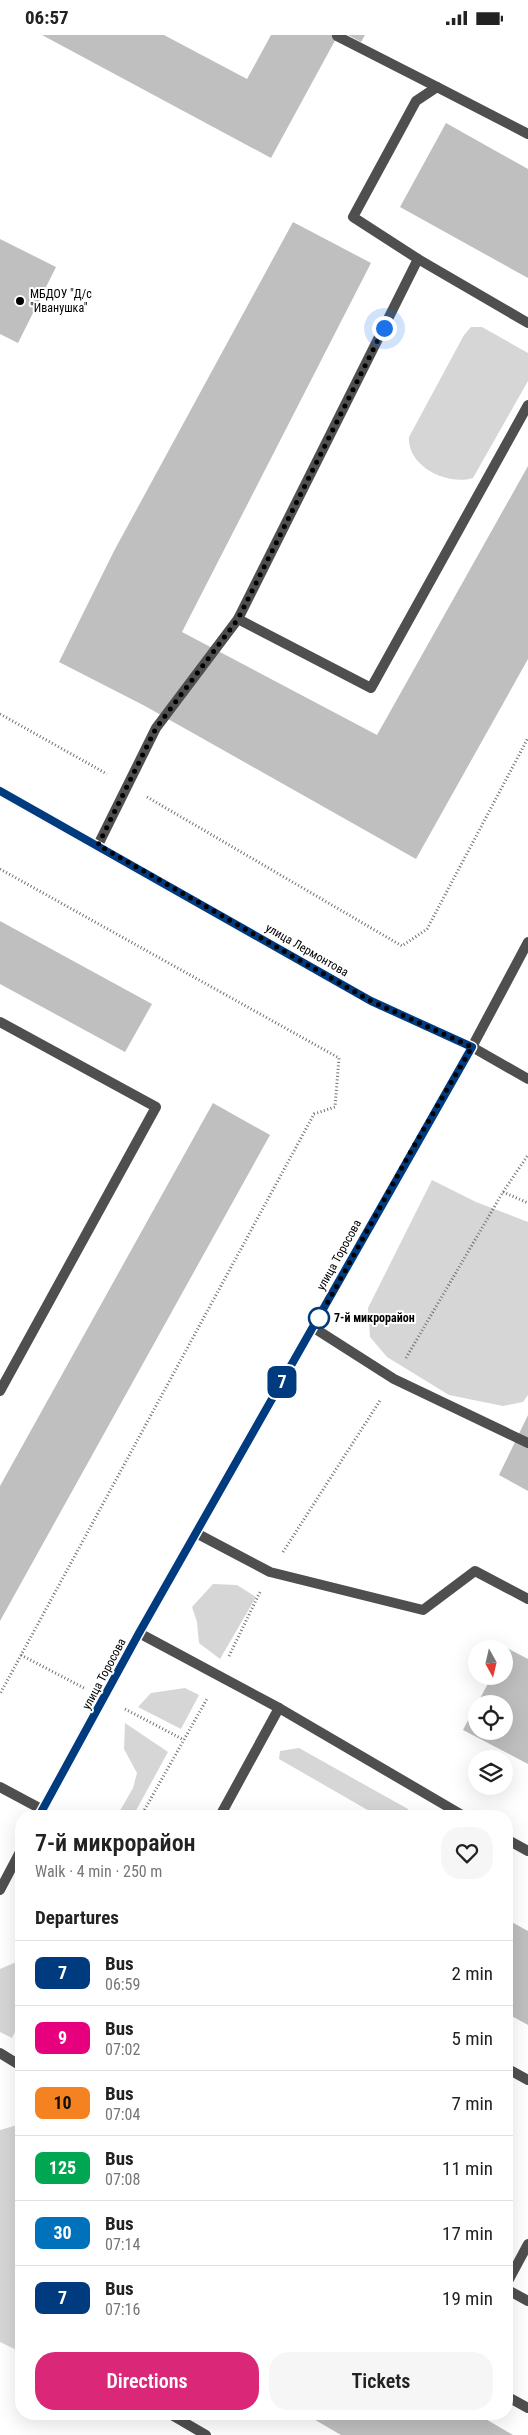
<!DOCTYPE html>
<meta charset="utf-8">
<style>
:root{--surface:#fff;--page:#f6f6f6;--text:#222;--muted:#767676;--line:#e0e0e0;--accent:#db2777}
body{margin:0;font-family:"Roboto Condensed",sans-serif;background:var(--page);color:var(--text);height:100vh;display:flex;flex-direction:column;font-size:19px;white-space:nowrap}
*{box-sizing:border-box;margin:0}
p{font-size:16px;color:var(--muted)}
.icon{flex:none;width:28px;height:28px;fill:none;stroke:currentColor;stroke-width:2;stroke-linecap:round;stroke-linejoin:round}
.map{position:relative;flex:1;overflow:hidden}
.panel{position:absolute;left:15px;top:1775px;width:498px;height:610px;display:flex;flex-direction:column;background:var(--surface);border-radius:20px;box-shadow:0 5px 20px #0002}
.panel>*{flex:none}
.badge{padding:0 10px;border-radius:8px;font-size:18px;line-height:32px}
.needle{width:32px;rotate:172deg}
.fabs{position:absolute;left:468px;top:1605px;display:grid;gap:10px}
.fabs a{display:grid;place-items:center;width:45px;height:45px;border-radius:50%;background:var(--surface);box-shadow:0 5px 20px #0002;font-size:25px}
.you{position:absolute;width:25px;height:25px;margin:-12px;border:4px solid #fff;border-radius:50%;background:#1a73e8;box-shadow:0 0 0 8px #1a73e833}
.map>.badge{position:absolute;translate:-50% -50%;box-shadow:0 0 0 2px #fff}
h2{padding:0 20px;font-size:19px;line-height:45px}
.round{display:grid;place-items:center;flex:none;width:52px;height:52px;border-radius:20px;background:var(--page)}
.headline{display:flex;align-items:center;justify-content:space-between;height:85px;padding:0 20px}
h1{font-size:24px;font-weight:600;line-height:38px}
.primary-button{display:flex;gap:10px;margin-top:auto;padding:10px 20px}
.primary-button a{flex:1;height:58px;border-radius:20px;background:var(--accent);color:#fff;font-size:20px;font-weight:600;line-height:58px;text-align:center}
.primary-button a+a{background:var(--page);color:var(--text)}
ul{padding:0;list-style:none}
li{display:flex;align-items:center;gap:15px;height:65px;padding:0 20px;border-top:1px solid var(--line)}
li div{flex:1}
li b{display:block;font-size:19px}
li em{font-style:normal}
li .badge{min-width:55px;font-weight:700;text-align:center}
.status{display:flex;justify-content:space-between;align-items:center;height:35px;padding:0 25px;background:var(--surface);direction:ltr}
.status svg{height:14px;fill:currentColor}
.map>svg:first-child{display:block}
.green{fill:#d6d6d6}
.building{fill:#bfbfbf}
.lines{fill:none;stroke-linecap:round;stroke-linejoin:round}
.path{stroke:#717171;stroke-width:3;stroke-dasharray:1 2.5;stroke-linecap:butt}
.service{stroke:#4f4f4f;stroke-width:10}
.minor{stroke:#4f4f4f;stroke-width:10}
.line-casing{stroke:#fff;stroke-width:11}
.line{stroke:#003b80;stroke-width:8}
.walk{stroke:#000;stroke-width:5;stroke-dasharray:0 9}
.poi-dot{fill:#000;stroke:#fff;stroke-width:2}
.stop-dot{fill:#fff;stroke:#003b80;stroke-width:2.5}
.labels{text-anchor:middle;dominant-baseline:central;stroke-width:4;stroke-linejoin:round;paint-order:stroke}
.poi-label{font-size:12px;fill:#000;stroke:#fff;text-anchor:start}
.street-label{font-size:12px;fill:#000;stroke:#fff}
.stop-label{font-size:12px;font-weight:bold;fill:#000;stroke:#fff;text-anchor:start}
</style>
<div class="status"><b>06:57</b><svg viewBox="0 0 49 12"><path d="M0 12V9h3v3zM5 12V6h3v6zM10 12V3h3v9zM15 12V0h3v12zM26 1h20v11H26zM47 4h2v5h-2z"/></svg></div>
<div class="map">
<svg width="528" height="2400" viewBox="0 0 528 2400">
<rect width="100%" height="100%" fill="#fff"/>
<g class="green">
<path d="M471 292H482L528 318V346L473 443C448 451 407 432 409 402L464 300Z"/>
<path d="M432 1145 476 1167 528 1187V1360L523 1367 503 1371 449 1360 387 1322 370 1302 368 1273Z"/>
<path d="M213 1549 237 1550 256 1562 220 1624 199 1608 197 1587 192 1572Z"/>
<path d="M185 1653 199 1660 181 1694 138 1672 151 1658Z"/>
<path d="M125 1688 168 1717 133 1781H117L133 1753 137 1738 124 1714Z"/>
<path d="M299 1713 408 1774 411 1781H378L279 1724 280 1716Z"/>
<path d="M14 1928 21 1929V1986L12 2003 0 1997V1934Z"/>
<path d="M21 2089V2317L0 2307V2095Z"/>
</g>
<g class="building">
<path d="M42 0H164L247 44 271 0H338L271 123Z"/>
<path d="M348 0H365L361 7Z"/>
<path d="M446 88 528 134V243L400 172Z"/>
<path d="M293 187 371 228 182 597 377 700 528 431V624L416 824 145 671 59 627 114 516Z"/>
<path d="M0 204 56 232 18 308 0 299Z"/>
<path d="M0 886 152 969 125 1017 0 949Z"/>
<path d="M213 1068 270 1100 0 1586V1451Z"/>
<path d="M528 1380V1456L499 1440Z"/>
<path d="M507 1613 528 1624V1729L463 1695 476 1670V1696H504V1669H477L492 1641H504V1618Z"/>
<path d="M506 1884 528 1896V1990L506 1978Z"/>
<path d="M305 2379H477L513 2400H341Z"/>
</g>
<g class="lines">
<g class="path">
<path d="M0 679 107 739"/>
<path d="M147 762 402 911 427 894 528 703"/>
<path d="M0 834 339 1023 335 1072 314 1079 0 1659"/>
<path d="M503 1157 528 1168"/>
<path d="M406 1323 503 1157 528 1120"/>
<path d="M283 1517 381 1364"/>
<path d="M21 1620 84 1653"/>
<path d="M229 1621 260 1557"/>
<path d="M125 1674 184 1705"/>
<path d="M141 1781 208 1662"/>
</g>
<g class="service">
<path d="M337 1 437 52"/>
<path d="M418 224 528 288"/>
<path d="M238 584 371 653 528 370"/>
<path d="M98 810 156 693 238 584 418 224 353 182 416 66 437 52 528 99"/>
<path d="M0 987 156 1072 0 1356"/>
<path d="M314 1293 394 1344 528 1408"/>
<path d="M196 1498 270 1537 423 1575 475 1536 528 1564"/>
<path d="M139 1598 279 1673"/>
<path d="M0 1752 43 1775"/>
<path d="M220 1781 279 1673 462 1780"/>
<path d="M506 1804 528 1816"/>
<path d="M0 2018 21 2031"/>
<path d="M506 2033 528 2045"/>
<path d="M506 2250 528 2209"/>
<path d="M506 2254 528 2266"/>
<path d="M506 2361 528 2373"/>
<path d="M170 2379 206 2400"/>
</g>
<g class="minor">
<path d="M0 756 371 966 472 1012 528 1044"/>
<path d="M39 1781 139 1598 472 1012 528 907"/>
<path d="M0 1855 21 1815"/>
</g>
</g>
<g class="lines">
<g class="line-casing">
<path id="line" d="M0 756 371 966 472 1012 139 1598 39 1781"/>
</g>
<use href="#line" class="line"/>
<path class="walk" d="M319 1283 414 1111 472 1012 371 966 98 810 156 693 238 584 384 293"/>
</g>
<circle class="poi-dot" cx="20" cy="266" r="5"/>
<circle class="stop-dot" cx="319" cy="1283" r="10"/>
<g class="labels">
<g class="poi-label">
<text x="30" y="259">МБДОУ "Д/с<tspan x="30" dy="14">"Иванушка"</tspan></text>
</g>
<g class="street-label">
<text transform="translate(307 915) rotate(30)">улица Лермонтова</text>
<text transform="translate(339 1220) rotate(-61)">улица Торосова</text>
<text transform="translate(104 1639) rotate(-62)">улица Торосова</text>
</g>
<g class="stop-label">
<text x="334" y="1283">7-й микрорайон</text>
</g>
</g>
</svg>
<div class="fabs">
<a><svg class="needle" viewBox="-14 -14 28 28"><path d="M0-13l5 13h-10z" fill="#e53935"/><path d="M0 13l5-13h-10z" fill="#767676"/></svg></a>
<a><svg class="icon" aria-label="locate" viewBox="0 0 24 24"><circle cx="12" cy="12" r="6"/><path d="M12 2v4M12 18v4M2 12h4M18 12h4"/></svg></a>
<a><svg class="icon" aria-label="layers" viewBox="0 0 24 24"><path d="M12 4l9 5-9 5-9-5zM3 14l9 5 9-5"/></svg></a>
</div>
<div class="you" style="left:384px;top:293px"></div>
<b class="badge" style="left:282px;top:1347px;background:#003b80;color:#fff">7</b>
<section class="panel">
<div class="headline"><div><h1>7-й микрорайон</h1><p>Walk · 4 min · 250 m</p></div><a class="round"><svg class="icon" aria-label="heart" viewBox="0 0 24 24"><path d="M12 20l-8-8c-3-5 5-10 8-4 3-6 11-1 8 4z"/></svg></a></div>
<h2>Departures</h2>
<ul>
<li><span class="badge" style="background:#003b80;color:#fff">7</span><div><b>Bus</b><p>06:59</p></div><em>2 min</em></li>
<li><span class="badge" style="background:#e6007e;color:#fff">9</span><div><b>Bus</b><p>07:02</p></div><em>5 min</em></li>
<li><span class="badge" style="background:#f58220;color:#111">10</span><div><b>Bus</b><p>07:04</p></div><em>7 min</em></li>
<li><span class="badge" style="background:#00a651;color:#fff">125</span><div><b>Bus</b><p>07:08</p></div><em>11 min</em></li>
<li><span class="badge" style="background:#0072bc;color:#fff">30</span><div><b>Bus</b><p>07:14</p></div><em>17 min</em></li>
<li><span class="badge" style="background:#003b80;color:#fff">7</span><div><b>Bus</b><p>07:16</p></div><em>19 min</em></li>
</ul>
<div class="primary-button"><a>Directions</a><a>Tickets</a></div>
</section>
</div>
